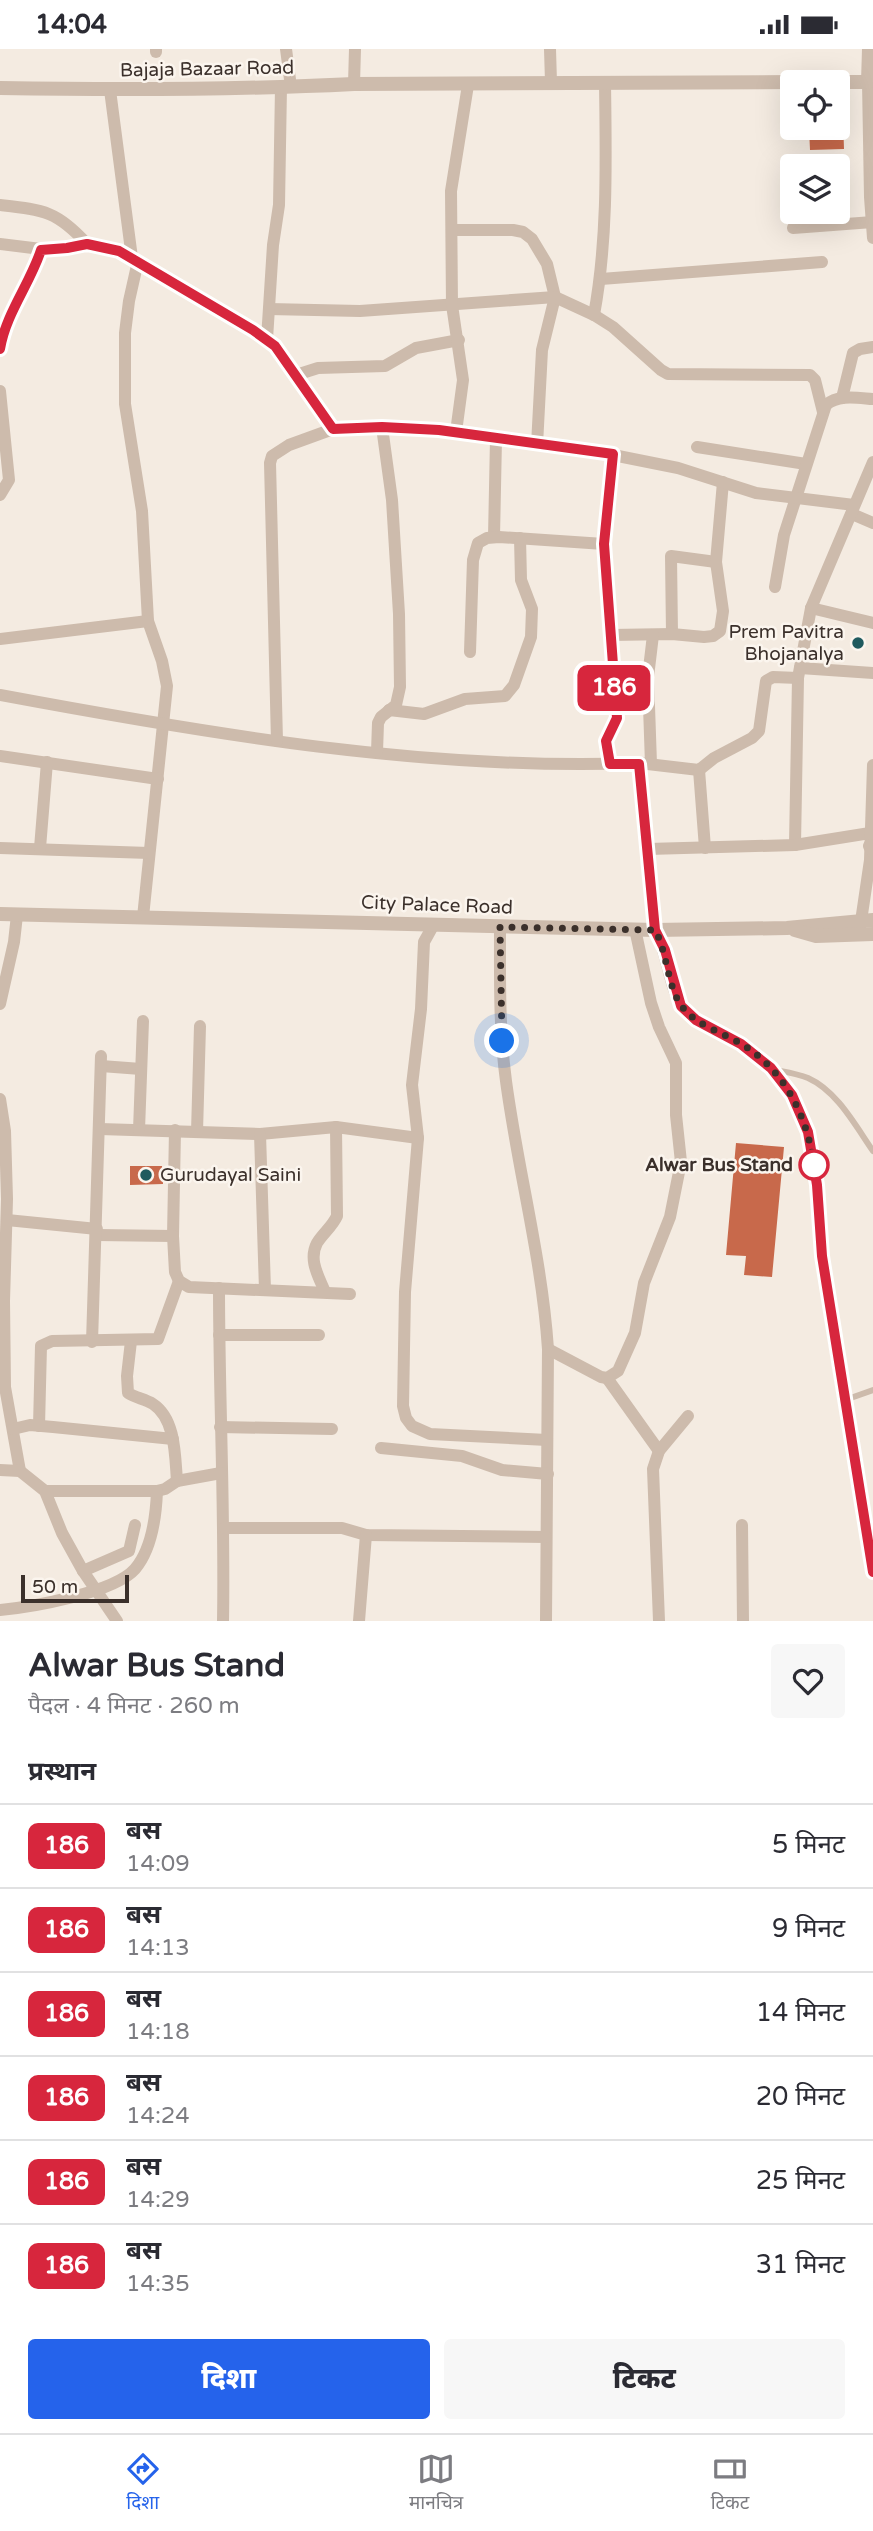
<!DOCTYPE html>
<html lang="hi">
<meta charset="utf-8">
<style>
:root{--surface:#fff;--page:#f7f7f7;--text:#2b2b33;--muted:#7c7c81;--line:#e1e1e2;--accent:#2563eb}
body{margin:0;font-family:"Varela Round","Noto Sans Devanagari",sans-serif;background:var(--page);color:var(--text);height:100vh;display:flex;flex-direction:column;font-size:26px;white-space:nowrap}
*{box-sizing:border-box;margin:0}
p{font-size:23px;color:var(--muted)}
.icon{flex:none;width:38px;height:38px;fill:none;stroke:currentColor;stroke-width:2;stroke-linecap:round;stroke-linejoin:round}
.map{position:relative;height:1572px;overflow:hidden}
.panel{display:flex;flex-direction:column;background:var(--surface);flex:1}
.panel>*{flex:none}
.badge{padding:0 14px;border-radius:10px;font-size:24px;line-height:46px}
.tools{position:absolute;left:780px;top:21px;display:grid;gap:14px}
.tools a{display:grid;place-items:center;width:70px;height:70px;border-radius:7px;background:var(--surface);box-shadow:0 7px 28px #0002;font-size:35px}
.scale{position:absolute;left:21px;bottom:18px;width:108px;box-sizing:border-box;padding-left:7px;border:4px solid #3b302b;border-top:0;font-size:19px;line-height:24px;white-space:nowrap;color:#3b302b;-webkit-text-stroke:5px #fbf5ee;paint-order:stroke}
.you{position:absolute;width:35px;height:35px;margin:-18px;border:5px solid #fff;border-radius:50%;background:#1a73e8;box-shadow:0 0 0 10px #1a73e833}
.map>.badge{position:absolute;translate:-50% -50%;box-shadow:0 0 0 4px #fff}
h2{padding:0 28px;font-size:26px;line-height:63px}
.round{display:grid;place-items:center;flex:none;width:74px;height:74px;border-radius:7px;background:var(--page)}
.overview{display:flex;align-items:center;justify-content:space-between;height:119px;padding:0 28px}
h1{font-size:33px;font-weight:800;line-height:52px}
.cta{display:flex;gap:14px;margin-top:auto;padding:14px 28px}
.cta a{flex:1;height:80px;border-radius:7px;background:var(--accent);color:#fff;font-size:28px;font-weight:800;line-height:80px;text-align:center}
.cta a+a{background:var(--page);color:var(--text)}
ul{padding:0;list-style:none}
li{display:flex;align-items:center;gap:21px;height:84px;padding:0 28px;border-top:2px solid var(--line)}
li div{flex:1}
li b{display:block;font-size:26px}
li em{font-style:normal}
li .badge{min-width:77px;font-weight:700;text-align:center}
.status{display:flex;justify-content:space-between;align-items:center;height:49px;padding:0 35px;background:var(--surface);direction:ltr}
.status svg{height:19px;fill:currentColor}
.menu{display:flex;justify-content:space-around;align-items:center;height:98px;border-top:2px solid var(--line);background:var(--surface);font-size:19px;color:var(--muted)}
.menu a{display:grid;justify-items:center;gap:4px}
.menu .on{color:var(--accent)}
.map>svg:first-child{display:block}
.building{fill:#c8694b}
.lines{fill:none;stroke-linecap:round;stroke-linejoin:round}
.service{stroke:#cdbbac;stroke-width:6}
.minor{stroke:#cdbbac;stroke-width:12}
.tertiary{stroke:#cdbbac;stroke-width:14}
.line-casing{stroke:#fff;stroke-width:16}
.line{stroke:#d7263d;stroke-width:10}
.walk{stroke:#3b302b;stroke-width:7;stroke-dasharray:0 12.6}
.poi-dot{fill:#1f5a5e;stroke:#fbf5ee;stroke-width:2.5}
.stop-dot{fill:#fff;stroke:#d7263d;stroke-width:3.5}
.labels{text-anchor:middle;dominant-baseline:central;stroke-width:5;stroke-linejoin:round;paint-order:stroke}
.street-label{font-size:19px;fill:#3b302b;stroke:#fbf5ee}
.poi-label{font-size:19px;fill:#3b302b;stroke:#fbf5ee;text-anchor:end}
.stop-label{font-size:19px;font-weight:bold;fill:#3b302b;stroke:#fbf5ee;text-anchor:end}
</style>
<div class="status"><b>14:04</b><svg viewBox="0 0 49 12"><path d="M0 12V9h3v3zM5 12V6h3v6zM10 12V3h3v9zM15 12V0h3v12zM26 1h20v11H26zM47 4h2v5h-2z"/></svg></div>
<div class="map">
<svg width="873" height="1572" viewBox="0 0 873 1572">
<rect width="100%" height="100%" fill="#f4ebe1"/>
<g class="building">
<path d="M842 39 844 100 810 101 809 79H838V40Z"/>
<path d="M736 1094 784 1098 772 1228 744 1226 746 1207 726 1206Z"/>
<path d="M130 1117H162L163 1135 130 1136Z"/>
</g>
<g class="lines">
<g class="service">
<path d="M776 1021C786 1023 798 1025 808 1029 837 1042 855 1076 873 1102"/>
<path d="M845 1351 873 1341"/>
</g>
<g class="minor">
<path d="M156 0V3"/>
<path d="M286 0 291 38"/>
<path d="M550 0 551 33"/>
<path d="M868 33 870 148 873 189"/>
<path d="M354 35 355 0"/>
<path d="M110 41 132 209"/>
<path d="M0 156C44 161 57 162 87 195"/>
<path d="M793 179 873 173"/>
<path d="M452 181H513L523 183 532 190 547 215 555 248 542 301 537 396"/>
<path d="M0 195 41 200 67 199 87 195 119 202 138 212 162 228 267 290 284 308 333 380"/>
<path d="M138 212 129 252 125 284V355L142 462 148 572 162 612 167 637 143 868"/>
<path d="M601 230 822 213"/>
<path d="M269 260 360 262 555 248 594 266 613 278 661 321 668 325 810 326 815 331 823 363"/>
<path d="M594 266C608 190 606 111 605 33"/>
<path d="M267 290 273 196 279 156 281 38"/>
<path d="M0 300C6 263 30 236 41 200"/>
<path d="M296 326 318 319 385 317 416 299 459 291"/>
<path d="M0 342 9 431 0 446"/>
<path d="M842 349 853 304 860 300 873 298"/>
<path d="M456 383 463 331 452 256 451 142 468 36"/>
<path d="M697 398 806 415"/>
<path d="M852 465 873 474"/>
<path d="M494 488 496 390"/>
<path d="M775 538 784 486 826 356C838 345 858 349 873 350"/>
<path d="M811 559 873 574"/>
<path d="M672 585 671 507 716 513"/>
<path d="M611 586 672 585 704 588 713 587 720 582 723 562 716 513 723 433"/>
<path d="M0 590 148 572"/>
<path d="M470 603 473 511 478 494 487 489 499 488 604 495"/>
<path d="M800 619 873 624"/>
<path d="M0 646C209 685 426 722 639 714L655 881C668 904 670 948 687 964 700 977 721 984 738 993 763 1007 786 1032 798 1058 820 1106 815 1158 822 1209 836 1314 856 1419 873 1523"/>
<path d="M389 661 424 665 465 650 505 647 514 636 531 588 532 560 521 531 520 489"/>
<path d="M277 692 270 414 272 407 289 396 333 380 382 378 439 381 613 406 678 419 756 444 854 456"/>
<path d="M377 703 378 674 381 668 396 656 400 638 399 565 392 451 382 378"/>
<path d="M0 707 158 730"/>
<path d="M639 714 699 721 714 709 752 689 759 682 766 632 773 628 798 629"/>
<path d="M610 715 606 692 617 669 604 495 613 406"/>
<path d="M651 715 648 628 653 586"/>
<path d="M699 721 705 799"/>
<path d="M795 796 798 629 811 559 873 413"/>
<path d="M0 799 149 804"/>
<path d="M40 799 47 713"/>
<path d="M648 800 795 796 870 784"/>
<path d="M434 875 424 893 421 960 412 1036 418 1089 405 1243 403 1357 406 1369 412 1377 430 1385 547 1391"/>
<path d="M500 878C500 929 499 981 506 1032 518 1122 542 1210 548 1300L546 1572"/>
<path d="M860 879 870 811 873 716"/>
<path d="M0 955 14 893 17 866"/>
<path d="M101 1017 141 1020"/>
<path d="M0 1050 5 1082 7 1150 4 1252 5 1338 20 1422"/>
<path d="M100 1080 260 1085 336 1078 418 1089"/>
<path d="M139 1081 143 972"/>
<path d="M175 1081 173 1187 175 1223 179 1232 189 1238 350 1245"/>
<path d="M197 1083 200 977"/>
<path d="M260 1085 265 1241"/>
<path d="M7 1171 97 1180"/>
<path d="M97 1186 173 1187"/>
<path d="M219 1239C219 1350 225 1461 223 1572"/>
<path d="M325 1243C319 1228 308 1211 317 1194 323 1184 332 1178 337 1167L336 1078"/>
<path d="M219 1286H319"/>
<path d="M131 1292 127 1327 128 1344C136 1349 145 1350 153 1355 176 1370 175 1408 177 1432"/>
<path d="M92 1293 101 1007"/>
<path d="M548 1300 601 1328 607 1329 618 1322 635 1284 644 1234 670 1168 681 1113 676 1066V1014L659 978 651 954 635 880"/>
<path d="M607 1329 659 1402"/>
<path d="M39 1377 41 1297 52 1292 158 1290 179 1232"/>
<path d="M220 1378 332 1380"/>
<path d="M13 1380 30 1376 53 1378 173 1390"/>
<path d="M381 1399 462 1407 502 1421 548 1425"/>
<path d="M0 1421 20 1422 45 1442 62 1484 83 1522 117 1572"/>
<path d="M45 1442H157L165 1440 177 1432 221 1424"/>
<path d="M742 1476 743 1572"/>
<path d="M225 1479H342L366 1486 546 1488"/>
<path d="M83 1522 129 1502 135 1476"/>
<path d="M0 1561C31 1558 114 1544 135 1520 152 1500 156 1468 157 1442"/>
<path d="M359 1572 366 1486"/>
<path d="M659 1572 653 1420 659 1402 688 1367"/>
</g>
<g class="tertiary">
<path d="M838 33H873"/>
<path d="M868 33 869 0"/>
<path d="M0 39C118 41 236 41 354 35L793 33"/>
<path d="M870 797 873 802"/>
<path d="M0 865 655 881 787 879 873 871"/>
<path d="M795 881 816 887 873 885"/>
</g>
</g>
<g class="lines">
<g class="line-casing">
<path id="line" d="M0 300C6 264 30 235 41 201L67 199 87 195 119 202 253 281 275 297 333 380 382 378 439 381 613 405 604 495 617 669 606 692 610 715H639L655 881 665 901 681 957 696 971 741 995 771 1019 792 1046 808 1083 817 1136 822 1207 873 1523"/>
</g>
<use href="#line" class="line"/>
<path class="walk" d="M502 992 500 878 655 881C668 904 667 941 684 960 697 976 721 983 738 993 784 1019 807 1066 814 1116"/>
</g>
<g class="poi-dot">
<circle cx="858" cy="594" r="7"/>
<circle cx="146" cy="1126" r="7"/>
</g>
<circle class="stop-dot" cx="814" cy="1116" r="14"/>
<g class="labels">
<g class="street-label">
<text transform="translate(207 20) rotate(-1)">Bajaja Bazaar Road</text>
<text transform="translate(437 856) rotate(2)">City Palace Road</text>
</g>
<g class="poi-label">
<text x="844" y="583">Prem Pavitra<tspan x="844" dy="22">Bhojanalya</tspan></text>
<text x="160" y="1126" text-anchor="start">Gurudayal Saini</text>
</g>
<g class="stop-label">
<text x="793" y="1116">Alwar Bus Stand</text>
</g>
</g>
</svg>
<div class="tools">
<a><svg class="icon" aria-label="locate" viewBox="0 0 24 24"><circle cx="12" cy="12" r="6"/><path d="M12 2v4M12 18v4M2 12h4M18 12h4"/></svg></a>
<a><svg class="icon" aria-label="layers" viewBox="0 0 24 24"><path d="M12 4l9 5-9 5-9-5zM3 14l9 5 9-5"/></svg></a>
</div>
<div class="scale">50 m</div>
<div class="you" style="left:502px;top:992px"></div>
<b class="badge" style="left:614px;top:639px;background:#d7263d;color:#fff">186</b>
</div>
<section class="panel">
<div class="overview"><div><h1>Alwar Bus Stand</h1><p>पैदल · 4 मिनट · 260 m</p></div><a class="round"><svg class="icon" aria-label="heart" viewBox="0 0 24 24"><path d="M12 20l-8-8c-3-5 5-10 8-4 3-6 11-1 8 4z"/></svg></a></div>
<h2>प्रस्थान</h2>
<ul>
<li><span class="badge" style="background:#d7263d;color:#fff">186</span><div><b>बस</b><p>14:09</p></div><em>5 मिनट</em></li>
<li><span class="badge" style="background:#d7263d;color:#fff">186</span><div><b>बस</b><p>14:13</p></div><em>9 मिनट</em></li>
<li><span class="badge" style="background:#d7263d;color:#fff">186</span><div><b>बस</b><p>14:18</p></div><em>14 मिनट</em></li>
<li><span class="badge" style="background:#d7263d;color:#fff">186</span><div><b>बस</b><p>14:24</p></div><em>20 मिनट</em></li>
<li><span class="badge" style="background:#d7263d;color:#fff">186</span><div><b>बस</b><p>14:29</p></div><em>25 मिनट</em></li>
<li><span class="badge" style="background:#d7263d;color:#fff">186</span><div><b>बस</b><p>14:35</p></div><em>31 मिनट</em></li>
</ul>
<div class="cta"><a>दिशा</a><a>टिकट</a></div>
</section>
<nav class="menu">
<a class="on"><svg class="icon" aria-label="directions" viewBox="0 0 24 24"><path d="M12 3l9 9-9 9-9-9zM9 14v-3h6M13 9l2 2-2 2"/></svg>दिशा</a>
<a><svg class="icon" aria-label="map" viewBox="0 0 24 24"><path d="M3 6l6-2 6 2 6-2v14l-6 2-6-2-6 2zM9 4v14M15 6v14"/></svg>मानचित्र</a>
<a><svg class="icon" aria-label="tickets" viewBox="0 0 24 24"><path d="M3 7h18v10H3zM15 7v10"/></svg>टिकट</a>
</nav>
